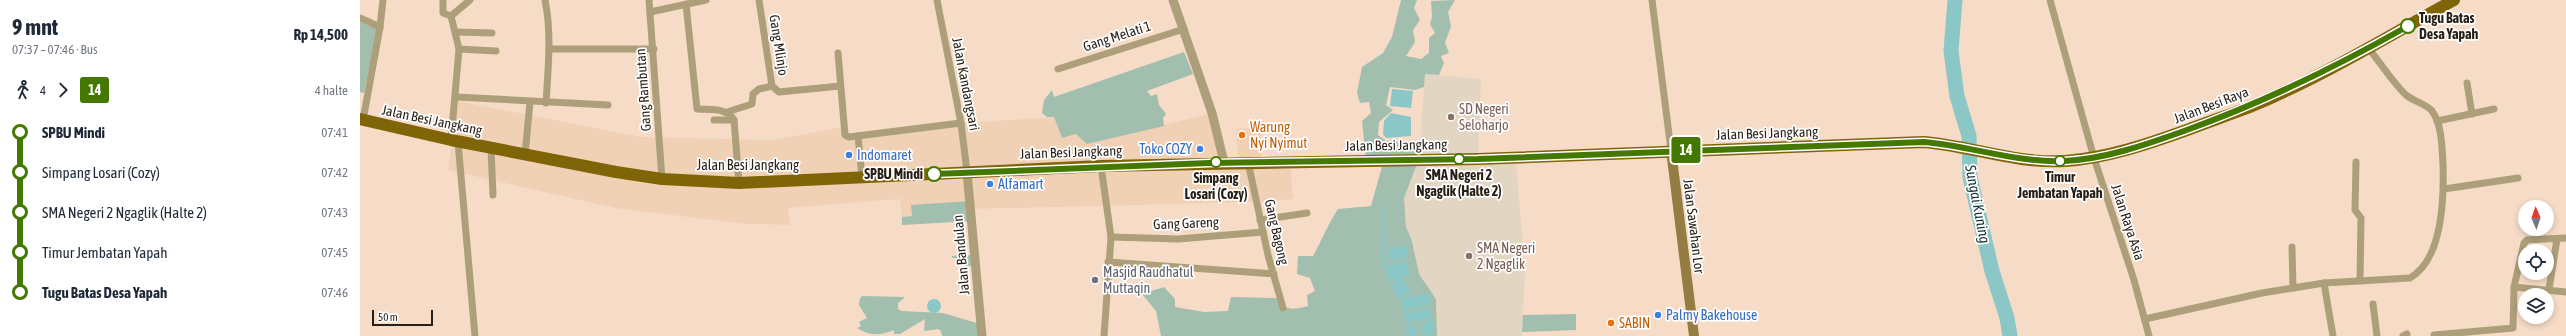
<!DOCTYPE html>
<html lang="id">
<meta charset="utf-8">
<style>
:root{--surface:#fff;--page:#f6f6f7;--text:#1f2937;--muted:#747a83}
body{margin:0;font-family:"Asap Condensed",sans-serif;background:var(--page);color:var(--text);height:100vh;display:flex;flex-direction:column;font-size:15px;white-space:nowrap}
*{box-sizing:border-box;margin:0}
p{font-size:13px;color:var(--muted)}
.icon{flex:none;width:22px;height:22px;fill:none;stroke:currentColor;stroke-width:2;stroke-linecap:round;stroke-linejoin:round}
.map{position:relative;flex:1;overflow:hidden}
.side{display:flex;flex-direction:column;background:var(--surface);width:360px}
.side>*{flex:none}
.badge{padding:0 8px;border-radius:3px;font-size:14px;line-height:26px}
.needle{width:26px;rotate:358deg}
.fabs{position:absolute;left:2158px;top:200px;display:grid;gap:8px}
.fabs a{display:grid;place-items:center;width:36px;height:36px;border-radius:50%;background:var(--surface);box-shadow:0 2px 6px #0003;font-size:20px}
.scale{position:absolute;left:12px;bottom:10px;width:61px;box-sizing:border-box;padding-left:4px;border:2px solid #271e16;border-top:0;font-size:11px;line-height:14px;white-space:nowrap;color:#271e16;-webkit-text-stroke:3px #fff;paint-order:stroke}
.map>.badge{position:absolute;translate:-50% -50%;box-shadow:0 0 0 2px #fff}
.legs{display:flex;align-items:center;gap:6px;height:44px;padding:0 12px;font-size:13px}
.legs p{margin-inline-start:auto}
.headline{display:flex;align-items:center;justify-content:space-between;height:68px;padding:0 12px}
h1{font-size:22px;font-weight:700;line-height:30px}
ul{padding:0 12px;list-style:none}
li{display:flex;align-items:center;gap:14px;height:40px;font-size:15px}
li i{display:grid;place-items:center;width:6px;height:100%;margin:0 5px;background:currentColor}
li i::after{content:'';width:10px;height:10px;margin:-5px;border:3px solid;border-radius:50%;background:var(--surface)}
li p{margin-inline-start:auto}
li:first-child i{background:linear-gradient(#0000 50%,currentColor 0)}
li:last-child i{background:linear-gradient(currentColor 50%,#0000 0)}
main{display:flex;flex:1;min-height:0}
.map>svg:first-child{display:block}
.built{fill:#f1d1b6}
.education{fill:#e2d6c2}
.green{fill:#a1beaf}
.water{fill:#8bc7c6}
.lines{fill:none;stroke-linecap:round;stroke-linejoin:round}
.stream{stroke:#8bc7c6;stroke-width:2.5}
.river{stroke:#8bc7c6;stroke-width:15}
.minor{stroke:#ad9f79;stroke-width:7}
.tertiary{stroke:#ad9f79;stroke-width:9}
.secondary{stroke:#937d42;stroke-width:10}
.primary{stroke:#806508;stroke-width:12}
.line-1-casing{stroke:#fff;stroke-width:9}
.line-1{stroke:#447800;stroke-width:6}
.stop-1-dot{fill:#fff;stroke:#447800;stroke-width:2}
.education-dot{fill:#8d6e63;stroke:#fff;stroke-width:1.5}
.food-dot{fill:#e8710a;stroke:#fff;stroke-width:1.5}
.shop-dot{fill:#3f7fe0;stroke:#fff;stroke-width:1.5}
.worship-dot{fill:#6b7280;stroke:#fff;stroke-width:1.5}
.labels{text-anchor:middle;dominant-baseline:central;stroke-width:3.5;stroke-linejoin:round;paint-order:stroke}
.stop-label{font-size:14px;font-weight:bold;fill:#271e16;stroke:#fff}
.street-label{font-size:14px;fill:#271e16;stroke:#fff}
.education-label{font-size:14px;fill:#785e54;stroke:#fff;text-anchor:start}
.food-label{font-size:14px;fill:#c56008;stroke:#fff;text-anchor:start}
.shop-label{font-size:14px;fill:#366cbe;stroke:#fff;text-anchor:start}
.worship-label{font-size:14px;fill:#5b616d;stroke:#fff;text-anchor:start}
.water-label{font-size:15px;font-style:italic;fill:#163535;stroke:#fff}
</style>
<main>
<section class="side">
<div class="headline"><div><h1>9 mnt</h1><p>07:37 – 07:46 · Bus</p></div><b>Rp 14,500</b></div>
<div class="legs"><svg class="icon" aria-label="walk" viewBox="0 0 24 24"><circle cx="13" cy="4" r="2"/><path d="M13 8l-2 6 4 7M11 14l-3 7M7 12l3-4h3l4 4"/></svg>4<svg class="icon" aria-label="forward" viewBox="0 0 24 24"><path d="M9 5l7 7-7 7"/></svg><b class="badge" style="background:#447800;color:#fff">14</b><p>4 halte</p></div>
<ul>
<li><i style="color:#447800"></i><b>SPBU Mindi</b><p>07:41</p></li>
<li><i style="color:#447800"></i><span>Simpang Losari (Cozy)</span><p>07:42</p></li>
<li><i style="color:#447800"></i><span>SMA Negeri 2 Ngaglik (Halte 2)</span><p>07:43</p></li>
<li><i style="color:#447800"></i><span>Timur Jembatan Yapah</span><p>07:45</p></li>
<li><i style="color:#447800"></i><b>Tugu Batas Desa Yapah</b><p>07:46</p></li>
</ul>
</section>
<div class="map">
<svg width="2206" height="336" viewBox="0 0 2206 336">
<rect width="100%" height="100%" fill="#f6dcc7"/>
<path class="built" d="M98 101 281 137 412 140 483 127 485 135 601 123 694 117 702 138 716 134 727 144 852 113 864 162H878L876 129 900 127 902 161H930L933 199 896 202 611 209 551 205 552 216 542 217 540 199 428 208 430 225 388 224 303 214 255 208 88 170Z"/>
<g class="education">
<path d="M1065 74 1121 79 1118 159H1056L1060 142Z"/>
<path d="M1156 163 1165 271 1162 336H1077L1076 299 1059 274 1052 241 1046 227 1044 198 1057 164Z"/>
</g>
<g class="green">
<path d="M1041 0H1057L1054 8 1060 20 1053 30 1055 42 1046 56 1061 59 1069 53V38L1075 33 1070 24 1072 17 1071 1 1095 0 1088 12 1091 26 1085 43 1089 53 1081 56 1084 63 1079 75 1065 74 1064 87 1055 90 1030 87 1026 105 1033 110 1019 122 1018 135 1026 141 1060 142 1056 159H1006L1002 121 1011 113 1009 102 1000 103 997 93 1002 67 1023 53 1032 37Z"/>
<path d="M0 22 17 29 4 93 0 92Z"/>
<path d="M824 52 833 74 787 91 791 96 797 94 799 105 806 114 803 118 804 126 727 144 716 134 702 138 694 117H687L682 113 684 100 692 90 694 97Z"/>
<path d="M1023 163 1057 164 1044 198 1046 227 1052 241 1059 274 1076 299 1077 336H801L796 311 782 294 804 287 815 299V307L844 312 868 311 871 297 916 298C926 311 932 310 948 306L947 295 955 291 950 278 937 274 938 256H953C962 240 968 224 978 209L1011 206Z"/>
<path d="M610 201 612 221 542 225V217L552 216 551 205Z"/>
<path d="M615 255 616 266H596V258H592V256Z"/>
<path d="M502 296 545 297 538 303V309L541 311 583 313 620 324 622 336H582L581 331 578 329 564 331 565 319 540 334H534V330C519 336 510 336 497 328L501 326 499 322 507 318 499 305 500 298Z"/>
<path d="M1216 314V330L1162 332 1163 315Z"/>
</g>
<g class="water">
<path d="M1032 89 1053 91 1051 108 1030 106Z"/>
<path d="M1031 113 1051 117V136L1026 138 1023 134 1024 121Z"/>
<path d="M1046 245 1048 257 1030 261 1028 249Z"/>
<path d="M1046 260 1050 275 1042 278 1051 292 1039 299 1030 285 1040 279 1029 282 1025 267Z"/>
<path d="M1068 293 1071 304 1045 310 1042 299Z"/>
<circle cx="574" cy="306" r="7"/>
<path d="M1070 308 1072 318 1046 323 1044 313Z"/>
<path d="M1073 319V335H1061V323Z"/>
<circle cx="1051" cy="331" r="6"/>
</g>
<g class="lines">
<g class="stream">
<path d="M1025 209 1023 255 1026 268"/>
<path d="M1039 296 1047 315"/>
</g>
<path class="river" d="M1595 0 1591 51 1597 96 1609 136 1610 177 1632 271 1647 318 1650 336"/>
<g class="minor">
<path d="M83 0V13L91 16"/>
<path d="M185 0C192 34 188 69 186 103"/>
<path d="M289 0 302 179"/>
<path d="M399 0 412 86 419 92 480 86"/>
<path d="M577 0 601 123 607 172"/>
<path d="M1292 0 1311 150"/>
<path d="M1690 0 1734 158 1774 280 1789 336"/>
<path d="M326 4 337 109C351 110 366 107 374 120L379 183"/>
<path d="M290 12 346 0"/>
<path d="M0 18 20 27 3 120"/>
<path d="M20 27 23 0"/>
<path d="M96 32 132 33"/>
<path d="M99 49 136 51"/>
<path d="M189 49H294"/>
<path d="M478 53 485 135 489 137 601 123"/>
<path d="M698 69 824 29"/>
<path d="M2107 83 2112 114"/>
<path d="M96 97 248 105"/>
<path d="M367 112 392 104 393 94 399 89 412 86"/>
<path d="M354 120H374"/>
<path d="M2077 121 2134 109"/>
<path d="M498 136 502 177"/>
<path d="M91 140 99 49 91 16 110 0"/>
<path d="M98 142 115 336"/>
<path d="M131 148 133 195"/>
<path d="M165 155 170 102"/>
<path d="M888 162 908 255 923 308"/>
<path d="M1996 162 1995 210 2001 218 2000 281"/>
<path d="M741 166 751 237 744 336"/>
<path d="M2084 189 2158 178"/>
<path d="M900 220 947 213"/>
<path d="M751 237 818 239 903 232"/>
<path d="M1932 247 1933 288"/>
<path d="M748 262 914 274"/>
<path d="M1964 283 1973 336"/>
<path d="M2154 287 2206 292"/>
<path d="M2189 289 2197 239"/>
<path d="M2013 304 2017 336"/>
<path d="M1785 319 1902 293 1964 283 2050 278C2083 259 2084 197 2083 164 2082 148 2082 124 2072 111 2068 105 2053 101 2046 95 2032 82 2021 63 2008 48"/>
<path d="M2074 335 2153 328 2154 287 2164 243 2167 240 2206 238"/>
<path d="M2043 336 2047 334"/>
</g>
<g class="tertiary">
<path d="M813 0 852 113 864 162"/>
<path d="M607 172 622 336"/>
</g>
<path class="secondary" d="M1311 150 1334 336"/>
<path class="primary" d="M0 119 91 140 256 172 302 179 379 183 741 166 1118 159 1564 142C1611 146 1656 164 1705 161 1747 158 1788 144 1827 130 1848 122 1869 115 1890 107 1960 78 2027 37 2094 0"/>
</g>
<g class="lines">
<g class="line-1-casing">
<path id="line-1" d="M574 174 849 163 1118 159 1564 142C1611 146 1656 163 1704 161 1745 159 1785 145 1824 131 1902 103 1976 67 2048 26"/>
</g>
<use href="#line-1" class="line-1"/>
</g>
<g class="stop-1-dot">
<circle cx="2048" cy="26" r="7"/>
<circle cx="1099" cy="159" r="5"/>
<circle cx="1700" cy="161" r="5"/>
<circle cx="856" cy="162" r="5"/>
<circle cx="574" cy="174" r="7"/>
</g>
<g class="education-dot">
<circle cx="1091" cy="117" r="4"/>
<circle cx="1109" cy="256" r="4"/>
</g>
<g class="food-dot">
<circle cx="882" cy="135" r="4"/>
<circle cx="1251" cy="323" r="4"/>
</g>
<g class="shop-dot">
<circle cx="840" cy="149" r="4"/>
<circle cx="489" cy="155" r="4"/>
<circle cx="630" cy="184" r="4"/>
<circle cx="1298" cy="315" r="4"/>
</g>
<circle class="worship-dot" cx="735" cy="280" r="4"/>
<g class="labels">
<g class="stop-label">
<text x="2059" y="18" text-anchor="start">Tugu Batas<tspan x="2059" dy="16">Desa Yapah</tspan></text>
<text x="563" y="174" text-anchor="end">SPBU Mindi</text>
<text x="1099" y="175">SMA Negeri 2<tspan x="1099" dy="16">Ngaglik (Halte 2)</tspan></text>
<text x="1700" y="177">Timur<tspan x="1700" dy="16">Jembatan Yapah</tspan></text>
<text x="856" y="178">Simpang<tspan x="856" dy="16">Losari (Cozy)</tspan></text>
</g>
<g class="street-label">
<text transform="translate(757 36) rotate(-18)">Gang Melati 1</text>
<text transform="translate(419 45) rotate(81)">Gang Mlinjo</text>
<text transform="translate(606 84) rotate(79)">Jalan Kandangsari</text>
<text transform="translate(283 90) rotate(-94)">Gang Rambutan</text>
<text transform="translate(1851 105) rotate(-21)">Jalan Besi Raya</text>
<text transform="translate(72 120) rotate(12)">Jalan Besi Jangkang</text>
<text transform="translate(1407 133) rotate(-2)">Jalan Besi Jangkang</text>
<text transform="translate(1036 145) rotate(-1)">Jalan Besi Jangkang</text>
<text transform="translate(711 152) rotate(-2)">Jalan Besi Jangkang</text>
<text x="388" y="165">Jalan Besi Jangkang</text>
<text transform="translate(1768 222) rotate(72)">Jalan Raya Asia</text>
<text transform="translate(826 223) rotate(-2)">Gang Gareng</text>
<text transform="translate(1334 226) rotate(83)">Jalan Sawahan Lor</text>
<text transform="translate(917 232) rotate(77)">Gang Bagong</text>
<text transform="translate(601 255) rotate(-95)">Jalan Bandulan</text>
</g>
<g class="education-label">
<text x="1099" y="109">SD Negeri<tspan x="1099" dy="16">Seloharjo</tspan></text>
<text x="1117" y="248">SMA Negeri<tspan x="1117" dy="16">2 Ngaglik</tspan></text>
</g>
<g class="food-label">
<text x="890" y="127">Warung<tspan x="890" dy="16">Nyi Nyimut</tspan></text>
<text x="1259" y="323">SABIN</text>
</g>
<g class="shop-label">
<text x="832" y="149" text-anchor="end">Toko COZY</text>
<text x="497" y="155">Indomaret</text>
<text x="638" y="184">Alfamart</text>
<text x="1306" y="315">Palmy Bakehouse</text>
</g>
<g class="worship-label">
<text x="743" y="272">Masjid Raudhatul<tspan x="743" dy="16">Muttaqin</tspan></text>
</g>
<g class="water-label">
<text transform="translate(1618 204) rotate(79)">Sungai Kuning</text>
</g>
</g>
</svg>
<div class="fabs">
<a><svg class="needle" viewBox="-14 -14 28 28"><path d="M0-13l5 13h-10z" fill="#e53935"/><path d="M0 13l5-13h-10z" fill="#747a83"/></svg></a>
<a><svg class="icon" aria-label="locate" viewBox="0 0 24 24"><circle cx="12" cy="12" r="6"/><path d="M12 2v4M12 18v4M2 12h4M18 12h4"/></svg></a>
<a><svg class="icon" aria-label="layers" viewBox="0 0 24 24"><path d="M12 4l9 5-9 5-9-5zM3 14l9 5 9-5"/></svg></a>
</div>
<div class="scale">50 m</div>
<b class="badge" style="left:1326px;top:150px;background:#447800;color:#fff">14</b>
</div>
</main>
